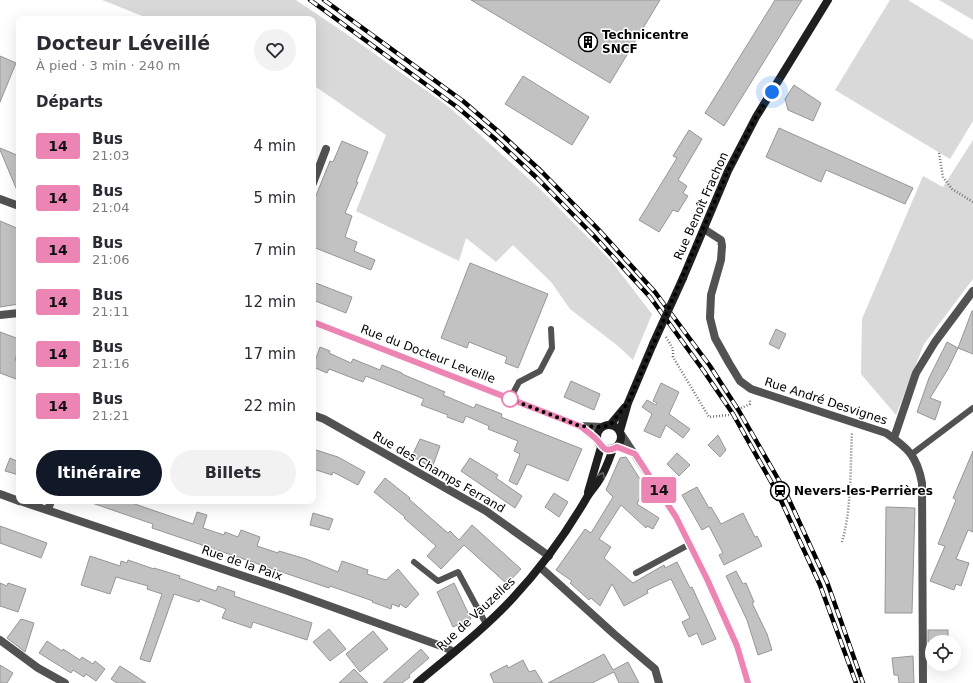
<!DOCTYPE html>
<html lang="fr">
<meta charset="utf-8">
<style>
:root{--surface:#fff;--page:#f2f2f3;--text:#2b2b33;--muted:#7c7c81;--accent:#111827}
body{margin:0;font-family:"DejaVu Sans",sans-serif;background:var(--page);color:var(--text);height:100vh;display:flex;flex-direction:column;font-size:15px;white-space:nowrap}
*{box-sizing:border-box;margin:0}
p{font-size:13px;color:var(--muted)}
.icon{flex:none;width:22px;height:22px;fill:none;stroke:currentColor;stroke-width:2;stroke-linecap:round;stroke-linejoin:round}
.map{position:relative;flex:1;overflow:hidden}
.sheet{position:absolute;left:16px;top:16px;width:300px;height:488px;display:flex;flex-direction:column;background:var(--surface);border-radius:8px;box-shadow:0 4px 16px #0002}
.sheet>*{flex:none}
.badge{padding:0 8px;border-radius:3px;font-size:14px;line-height:26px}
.fabs{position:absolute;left:925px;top:635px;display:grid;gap:8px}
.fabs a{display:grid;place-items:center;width:36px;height:36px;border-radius:50%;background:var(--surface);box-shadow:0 4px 16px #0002;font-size:20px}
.you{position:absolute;width:20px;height:20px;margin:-10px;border:3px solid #fff;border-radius:50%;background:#1a73e8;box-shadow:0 0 0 6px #1a73e833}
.map>.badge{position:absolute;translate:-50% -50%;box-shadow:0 0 0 2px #fff}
h2{padding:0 20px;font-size:15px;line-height:36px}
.round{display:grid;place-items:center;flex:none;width:42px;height:42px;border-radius:21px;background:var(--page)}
.summary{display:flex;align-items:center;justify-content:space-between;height:68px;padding:0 20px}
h1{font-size:19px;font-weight:700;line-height:30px}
.button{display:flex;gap:8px;margin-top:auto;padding:8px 20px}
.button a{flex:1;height:46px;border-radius:24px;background:var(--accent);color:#fff;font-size:16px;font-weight:700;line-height:46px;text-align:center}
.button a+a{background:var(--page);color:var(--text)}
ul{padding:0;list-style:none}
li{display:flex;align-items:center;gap:12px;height:52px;padding:0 20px}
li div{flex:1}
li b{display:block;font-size:15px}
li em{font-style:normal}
li .badge{min-width:44px;font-weight:700;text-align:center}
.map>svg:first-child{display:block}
.green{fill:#d9d9d9}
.building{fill:#c2c2c2;stroke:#969696}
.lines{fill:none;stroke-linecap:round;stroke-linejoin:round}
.path{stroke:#747474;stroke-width:2.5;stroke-dasharray:1 2;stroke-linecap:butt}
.service{stroke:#525252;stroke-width:6}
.minor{stroke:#525252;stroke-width:8}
.tertiary{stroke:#525252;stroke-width:8}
.secondary{stroke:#1f1f1f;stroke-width:8}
.rail-casing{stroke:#000;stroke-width:4.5}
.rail{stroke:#fff;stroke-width:3;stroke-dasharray:9;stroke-linecap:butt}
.secondary-bridge{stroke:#1f1f1f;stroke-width:8}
.oneway{stroke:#626262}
.line-casing{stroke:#fff;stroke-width:9}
.line{stroke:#ec84b4;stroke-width:6}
.walk{stroke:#000;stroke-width:4;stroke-dasharray:0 7.2}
.stop-dot{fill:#fff;stroke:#ec84b4;stroke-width:2}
.labels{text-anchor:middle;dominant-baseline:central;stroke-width:3;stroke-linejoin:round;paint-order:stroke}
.poi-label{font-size:12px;font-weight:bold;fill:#000;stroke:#fff;text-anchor:start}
.street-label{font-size:12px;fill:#000;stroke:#fff}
</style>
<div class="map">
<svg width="973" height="683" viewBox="0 0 973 683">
<rect width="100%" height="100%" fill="#fff"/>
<g class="green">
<path d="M102 0H296L348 35 449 107 539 188 612 262 652 314 633 360 618 346 570 309 551 282 513 245 496 262 466 238 459 261 356 211 386 135 313 85V19H150Z"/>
<path d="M890 0H908L973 40V121L950 159 835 90Z"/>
<path d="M939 0H973V20Z"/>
<path d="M973 140V279L924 344 896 415 861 374 862 319 923 176 943 187Z"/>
</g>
<g class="building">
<path d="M471 0H660L610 83Z"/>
<path d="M775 0H802L724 126 705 113Z"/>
<path d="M0 56 16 63 0 102Z"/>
<path d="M523 76 589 117 572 145 505 104Z"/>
<path d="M794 85 821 103 813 121 788 110 785 99Z"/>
<path d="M779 128 913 188 905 204 826 170 821 182 766 157Z"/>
<path d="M689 130 702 139 678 180 687 186 683 193 688 196 678 212 673 210 659 232 639 220 677 158 673 156Z"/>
<path d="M342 141 368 152 356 182H358L345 213 352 216 345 237 357 242 354 251 375 260 371 270 313 247V203L330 161 333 162Z"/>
<path d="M0 148 19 156V195L0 150Z"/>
<path d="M0 221 19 229V304L0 307Z"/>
<path d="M470 263 548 294 518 368 505 363 507 357 469 342 467 348 441 338Z"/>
<path d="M313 282 352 297 346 313 313 300Z"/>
<path d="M972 311H973V354L958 348Z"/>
<path d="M776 329 786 334 779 349 769 344Z"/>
<path d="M0 332 19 339V348L15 360 19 362V371L16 379 0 373Z"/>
<path d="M947 342 958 348 948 369 930 398 941 402 935 420 917 412 929 378Z"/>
<path d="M320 347 330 351 329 353 351 363 353 359 380 370 382 365 402 373V374L445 392 443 395 474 408 476 404 502 414 501 417 582 449 568 481 527 464 517 485 509 481 520 454 514 451 518 441 488 429 489 426 466 416 463 423 447 417 448 415 421 405 424 399 366 376 363 382 329 369 327 373 313 367Z"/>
<path d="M571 381 600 394 594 410 564 397Z"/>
<path d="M661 383 679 392 669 414 690 429 683 438 666 425 660 438 644 431 652 414 642 407 647 400 656 405 657 403 653 401Z"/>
<path d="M718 435 726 450 720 457 708 445Z"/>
<path d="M420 439 440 446 432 468 412 456Z"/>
<path d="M313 449 338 457 365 472 358 485 333 472 332 475 313 469Z"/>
<path d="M973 451V532L968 530 956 559 969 563 961 586 956 584 954 590 930 581 945 546 938 544 956 500 953 498Z"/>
<path d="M677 453 690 465 679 476 667 464Z"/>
<path d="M626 457 645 487 637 504 659 518 653 529 647 526 646 528 621 505 599 539 611 547 604 558 633 583 664 565 665 568 677 562 690 588 692 587 716 639 702 645 697 633 689 637 682 622 690 618 671 579 647 590 648 593 624 606 612 584 600 606 591 598 589 600 570 583 572 581 556 570 585 529 591 533 613 497 606 490 620 458Z"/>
<path d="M10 458 19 462V475L5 471Z"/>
<path d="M470 458 498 475 496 478 522 496 515 508 461 471Z"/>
<path d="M385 478 410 498 409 499 426 514 448 533 450 531 459 540 472 525 521 569 507 584 464 545 441 569 427 556 436 546 404 518 405 517 374 492Z"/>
<path d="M697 487 709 508 711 507 721 524 743 513 755 537 757 536 762 546 724 565 719 555 723 553 709 526 702 530 682 495Z"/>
<path d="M554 493 568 502 559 517 545 507Z"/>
<path d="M93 501H126L193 524 197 512 207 515 203 528 224 535 225 532 238 537 241 530 260 537 257 546 278 553 279 551 306 559 338 572 342 561 368 570 367 574 386 580 398 569 419 594 406 608 400 604 399 607 392 604 391 609 372 602 373 601 330 586 329 588 152 528 153 524 92 503Z"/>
<path d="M886 507 915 508 912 613H885Z"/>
<path d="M313 513 333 519 329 530 310 525Z"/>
<path d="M0 526 47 543 41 558 0 543Z"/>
<path d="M90 556 120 566 121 561 127 563 128 560 154 569V568L180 576 179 578 216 591 218 586 235 592 234 596 312 623 307 640 253 622 251 628 222 618 226 609 200 599 199 602 174 594 150 662 140 659 162 594 147 589 148 586 116 577 110 594 81 585Z"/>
<path d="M736 571 743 584 746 583 754 602 752 603 767 634 772 650 758 655 747 620 726 576Z"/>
<path d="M0 583 7 586 8 583 26 589 18 612 0 606Z"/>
<path d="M454 583 471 619 453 627 437 592Z"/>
<path d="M21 619 34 623 25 652 7 638Z"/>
<path d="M329 629 346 649 330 661 313 642Z"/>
<rect x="928" y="630" width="20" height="12"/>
<path d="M373 631 388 649 360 672 346 654Z"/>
<path d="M47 641 62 651 63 649 80 660 82 657 93 664 95 661 105 669 96 681 86 674 84 677 73 670 71 673 39 653Z"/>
<path d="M421 649 429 658 409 675 410 677 402 683H383Z"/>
<path d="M604 654 613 670 628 662 639 683H619L614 672 592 683H548Z"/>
<path d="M913 656 914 683H899L898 675H894L892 658Z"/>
<path d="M523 660 529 672 535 670 543 683H494L490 674 507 665 508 668Z"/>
<path d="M0 665 13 673 7 683H0Z"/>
<path d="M120 666 131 673 146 683H117L111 679Z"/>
<path d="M354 669 368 683H339Z"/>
</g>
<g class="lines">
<g class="path">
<path d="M939 153 943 177 952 189 973 202"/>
<path d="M666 337 673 349V357L709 417 729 415"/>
<path d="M741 408 750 404V399"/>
<path d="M842 542C852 507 850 468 852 432"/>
</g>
<g class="service">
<path d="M510 399 519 382 540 371 552 348 551 329"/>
<path d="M912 454 973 408"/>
<path d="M414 562 438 581 458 572 486 624"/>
<path d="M636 573 690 544"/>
</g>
<g class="minor">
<path d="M313 183 326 149"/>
<path d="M0 199 19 206"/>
<path d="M0 315 19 313"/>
<path d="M313 322 580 426 597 440"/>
<path d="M313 415 324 419 486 511 549 556"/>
<path d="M580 426 602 427"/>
<path d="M621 434 676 517 707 579 737 646 748 683"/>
<path d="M894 438 916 373 935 342 973 291"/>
<path d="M617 447 635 454"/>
<path d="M0 494 19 501"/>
<path d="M20 501 285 590 444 647 454 652"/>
<path d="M48 510 51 501"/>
<path d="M540 567 614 634 655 669 659 683"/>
<path d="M0 640 38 668 65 683"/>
</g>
<path class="tertiary" d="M704 229 721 240 722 246 721 260 711 295 710 318 715 338 729 363 740 381 751 389 886 433C908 448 917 456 922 483L923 683"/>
<g class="secondary">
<path d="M683 278 728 171 756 117 828 0"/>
<circle cx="609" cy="437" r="12"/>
<path d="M610 425 625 407"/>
<path d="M620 431 628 403 653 344"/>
<path d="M588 492 601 447"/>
<path d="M417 683C449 656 483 630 512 599 541 568 565 535 586 499 589 493 594 488 598 482 605 472 609 460 613 449"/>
</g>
<g class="rail-casing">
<g id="rail">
<path d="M310 0 457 107 494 138 537 178 594 236 650 297 703 370 733 414 778 494 820 585 856 683"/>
<path d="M324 0 463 101 499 132 542 172 599 230 655 292 710 366 739 411 785 491 827 582 863 683"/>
</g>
</g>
<use href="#rail" class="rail"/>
<path class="secondary-bridge" d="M653 344 683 278"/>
</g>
<defs><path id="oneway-chevron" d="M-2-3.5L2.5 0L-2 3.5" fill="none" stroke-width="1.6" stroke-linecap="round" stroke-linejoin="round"/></defs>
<use class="oneway" href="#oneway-chevron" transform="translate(602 475) rotate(-64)"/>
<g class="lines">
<g class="line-casing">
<path id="line" d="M313 322 580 426C585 430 591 434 596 439 603 446 604 454 617 447L635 454 676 517 707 579 737 646 748 683"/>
</g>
<use href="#line" class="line"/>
<path class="walk" d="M510 399 580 426 602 427 610 425 628 403 728 171 756 117 772 92"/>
</g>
<defs>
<g id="building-ring" transform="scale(1)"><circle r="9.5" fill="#fff" stroke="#000" stroke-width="1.5"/><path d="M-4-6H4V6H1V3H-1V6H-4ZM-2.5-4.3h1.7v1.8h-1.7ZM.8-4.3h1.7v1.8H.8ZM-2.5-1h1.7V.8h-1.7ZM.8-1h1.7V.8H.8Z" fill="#000"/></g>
<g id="station-ring" transform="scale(1)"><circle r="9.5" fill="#fff" stroke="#000" stroke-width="1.5"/><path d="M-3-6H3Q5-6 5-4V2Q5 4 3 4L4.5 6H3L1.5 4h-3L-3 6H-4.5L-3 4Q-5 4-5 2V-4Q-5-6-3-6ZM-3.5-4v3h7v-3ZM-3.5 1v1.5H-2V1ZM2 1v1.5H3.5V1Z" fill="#000"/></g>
</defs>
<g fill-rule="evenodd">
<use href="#building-ring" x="588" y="42"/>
<use href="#station-ring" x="780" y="491"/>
</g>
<circle class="stop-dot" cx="510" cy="399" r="8"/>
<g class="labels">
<g class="poi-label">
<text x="602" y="35">Technicentre<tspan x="602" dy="14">SNCF</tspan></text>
<text x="794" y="491">Nevers-les-Perrières</text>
</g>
<g class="street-label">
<text transform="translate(701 206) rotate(-66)">Rue Benoît Frachon</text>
<text transform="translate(428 354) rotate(21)">Rue du Docteur Leveille</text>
<text transform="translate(826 401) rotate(18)">Rue André Desvignes</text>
<text transform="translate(439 472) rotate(30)">Rue des Champs Ferrand</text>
<text transform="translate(242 563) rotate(19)">Rue de la Paix</text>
<text transform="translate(476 614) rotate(-43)">Rue de Vauzelles</text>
</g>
</g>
</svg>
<div class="fabs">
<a><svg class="icon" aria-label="locate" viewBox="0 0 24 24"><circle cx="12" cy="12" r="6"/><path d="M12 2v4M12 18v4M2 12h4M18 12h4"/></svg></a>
</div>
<div class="you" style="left:772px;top:92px"></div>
<b class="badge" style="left:659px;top:490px;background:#ec84b4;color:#111">14</b>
<section class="sheet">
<div class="summary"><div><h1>Docteur Léveillé</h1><p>À pied · 3 min · 240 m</p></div><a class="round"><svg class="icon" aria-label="heart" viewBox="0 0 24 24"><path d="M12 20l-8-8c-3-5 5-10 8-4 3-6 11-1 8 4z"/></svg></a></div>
<h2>Départs</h2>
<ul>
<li><span class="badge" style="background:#ec84b4;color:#111">14</span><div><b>Bus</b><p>21:03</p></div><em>4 min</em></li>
<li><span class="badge" style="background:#ec84b4;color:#111">14</span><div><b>Bus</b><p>21:04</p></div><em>5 min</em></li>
<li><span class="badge" style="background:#ec84b4;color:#111">14</span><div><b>Bus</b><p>21:06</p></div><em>7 min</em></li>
<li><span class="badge" style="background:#ec84b4;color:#111">14</span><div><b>Bus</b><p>21:11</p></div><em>12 min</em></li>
<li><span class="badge" style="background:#ec84b4;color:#111">14</span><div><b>Bus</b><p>21:16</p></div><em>17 min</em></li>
<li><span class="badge" style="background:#ec84b4;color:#111">14</span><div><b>Bus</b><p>21:21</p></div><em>22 min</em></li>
</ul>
<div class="button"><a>Itinéraire</a><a>Billets</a></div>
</section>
</div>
